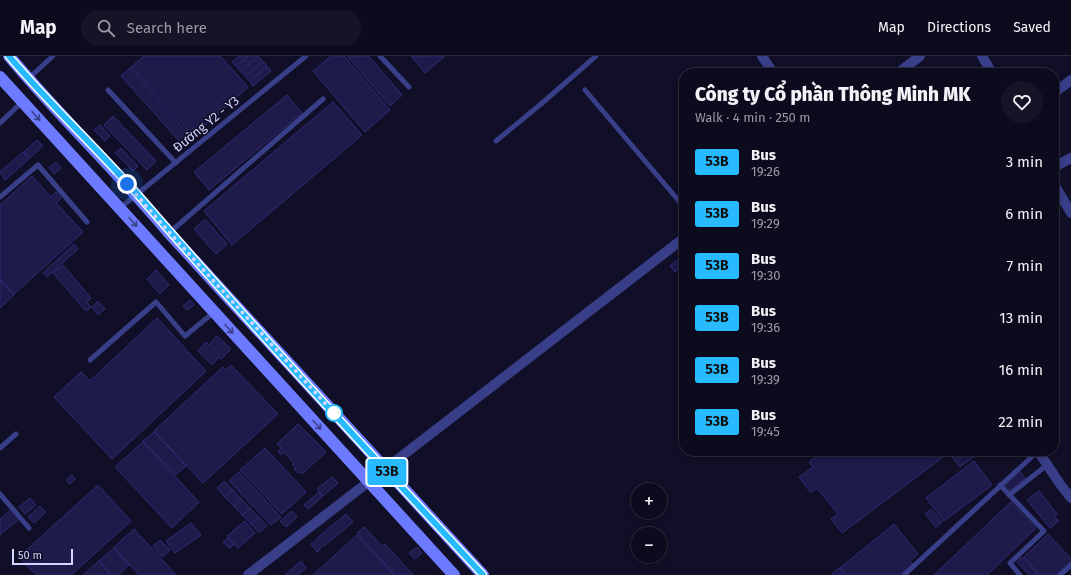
<!DOCTYPE html>
<meta charset="utf-8">
<style>
:root{--surface:#0c0b1d;--page:#151426;--text:#f1f3f6;--muted:#9a9ba4;--line:#2c2b3b}
body{margin:0;font-family:"Fira Sans",sans-serif;background:var(--page);color:var(--text);height:100vh;display:flex;flex-direction:column;font-size:15px;white-space:nowrap}
*{box-sizing:border-box;margin:0}
p{font-size:13px;color:var(--muted)}
.icon{flex:none;width:22px;height:22px;fill:none;stroke:currentColor;stroke-width:2;stroke-linecap:round;stroke-linejoin:round}
.map{position:relative;flex:1;overflow:hidden}
.sheet{position:absolute;left:679px;top:12px;width:380px;height:388px;display:flex;flex-direction:column;background:var(--surface);border-radius:16px;box-shadow:0 2px 6px #0003,0 0 0 1px var(--line)}
.sheet>*{flex:none}
.badge{padding:0 8px;border-radius:3px;font-size:14px;line-height:26px}
.controls{position:absolute;left:631px;top:427px;display:grid;gap:8px}
.controls a{display:grid;place-items:center;width:36px;height:36px;border-radius:50%;background:var(--surface);box-shadow:0 2px 6px #0003,0 0 0 1px var(--line);font-size:20px}
.scale{position:absolute;left:12px;bottom:10px;width:61px;box-sizing:border-box;padding-left:4px;border:2px solid #d5d5ff;border-top:0;font-size:11px;line-height:14px;white-space:nowrap;color:#d5d5ff;-webkit-text-stroke:3px #100f27;paint-order:stroke}
.you{position:absolute;width:20px;height:20px;margin:-10px;border:3px solid #fff;border-radius:50%;background:#1a73e8;box-shadow:0 0 0 6px #1a73e833}
.map>.badge{position:absolute;translate:-50% -50%;box-shadow:0 0 0 2px #fff}
.round{display:grid;place-items:center;flex:none;width:42px;height:42px;border-radius:21px;background:var(--page)}
.overview{display:flex;align-items:center;justify-content:space-between;height:68px;padding:0 16px}
h1{font-size:19px;font-weight:800;line-height:30px}
ul{padding:0;list-style:none}
li{display:flex;align-items:center;gap:12px;height:52px;padding:0 16px}
li div{flex:1}
li b{display:block;font-size:15px}
li em{font-style:normal}
li .badge{min-width:44px;font-weight:700;text-align:center}
header{display:flex;align-items:center;gap:24px;box-sizing:border-box;height:56px;padding:0 20px;background:var(--surface);border-bottom:1px solid var(--line)}
header strong{font-size:19px}
nav{display:flex;gap:22px;margin-inline-start:auto;font-size:14px}
.search{width:280px;height:36px;background:var(--page);display:flex;align-items:center;gap:10px;box-sizing:border-box;padding:0 14px;border-radius:22px;color:var(--muted);font-size:15px}
.map>svg:first-child{display:block}
.building{fill:#1e1a49;stroke:#312b76}
.lines{fill:none;stroke-linecap:round;stroke-linejoin:round}
.lane{stroke:#383e88;stroke-width:5}
.street{stroke:#383e88;stroke-width:10}
.secondary{stroke:#6c7aff;stroke-width:12}
.oneway{stroke:#393f88}
.line-casing{stroke:#fff;stroke-width:9}
.line{stroke:#27baff;stroke-width:6}
.walk{stroke:#d5d5ff;stroke-width:4;stroke-dasharray:0 7.2}
.stop-dot{fill:#fff;stroke:#27baff;stroke-width:2}
.labels{text-anchor:middle;dominant-baseline:central;stroke-width:3;stroke-linejoin:round;paint-order:stroke}
.street-label{font-size:13px;fill:#d5d5ff;stroke:#100f27}
</style>
<header>
<strong>Map</strong>
<div class="search"><svg class="icon" aria-label="search" viewBox="0 0 24 24"><circle cx="10" cy="10" r="6"/><path d="M15 15l6 6"/></svg>Search here</div>
<nav><a>Map</a><a>Directions</a><a>Saved</a></nav>
</header>
<div class="map">
<svg width="1071" height="519" viewBox="0 0 1071 519">
<rect width="100%" height="100%" fill="#100f27"/>
<g class="building">
<path d="M144 0H220L248 31 193 80 131 11Z"/>
<path d="M239 0H248L236 10 232 6Z"/>
<path d="M250 0H258L240 15 237 11Z"/>
<path d="M331 0H344L390 54 365 76 313 15Z"/>
<path d="M347 0H369L402 39 390 50Z"/>
<path d="M411 0H443L444 1 425 17Z"/>
<path d="M259 1 263 5 245 20 241 16Z"/>
<path d="M264 6 267 10 249 25 246 21Z"/>
<path d="M268 11 271 15 253 30 250 26Z"/>
<path d="M130 12 190 80 182 88 121 20Z"/>
<path d="M287 39 302 57 209 134 194 116Z"/>
<path d="M333 46 362 79 232 189 204 155Z"/>
<path d="M113 60 156 105 147 114 104 69Z"/>
<path d="M100 69 110 80 105 85 94 74Z"/>
<path d="M37 84 43 90 30 102 24 96Z"/>
<path d="M121 92 138 110 133 115 115 97Z"/>
<path d="M23 96 29 103 5 124 0 116Z"/>
<path d="M56 106 61 112 54 118 49 112Z"/>
<path d="M32 120 51 141 56 136 61 142 56 147 83 176 14 238 0 223V149Z"/>
<path d="M205 163 227 188 216 198 194 173Z"/>
<path d="M74 188 78 193 47 221 43 217Z"/>
<path d="M680 202 684 208 675 216 670 210Z"/>
<path d="M63 209 91 242 87 246 91 251 86 255 53 217Z"/>
<path d="M156 214 169 229 160 238 147 223Z"/>
<path d="M0 224 14 239 0 252Z"/>
<path d="M190 244 194 249 187 254 183 250Z"/>
<path d="M98 245 105 253 98 259 92 251Z"/>
<path d="M157 262 206 315 112 403 54 341 81 316 90 325Z"/>
<path d="M217 280 231 293 221 303 219 301 212 309 198 295 206 286 209 289Z"/>
<path d="M231 309 278 358 203 427 154 375 223 311 226 314Z"/>
<path d="M298 368 326 396 302 418 300 416 298 417 294 413 296 412 292 408 294 407 284 396 281 399 278 395 281 392 277 388Z"/>
<path d="M154 376 186 410 176 419 143 385Z"/>
<path d="M143 386 199 446 172 472 115 411Z"/>
<path d="M265 392 306 436 282 458 240 414Z"/>
<path d="M823 395H951L842 477 831 463 838 458 817 432 811 437 799 421 813 411 809 406Z"/>
<path d="M951 395H973L976 399 960 411 949 397Z"/>
<path d="M974 405 992 429 944 465 926 442Z"/>
<path d="M1019 415 1025 422 1008 436 1002 428Z"/>
<path d="M239 416 281 461 271 469 229 425Z"/>
<path d="M72 419 75 423 70 428 66 424Z"/>
<path d="M332 421 338 427 323 440 317 433Z"/>
<path d="M224 425 233 434 225 441 217 432Z"/>
<path d="M98 429 131 465 71 519H36L19 501Z"/>
<path d="M233 434 241 443 234 450 225 441Z"/>
<path d="M1039 435 1057 458 1054 460 1059 465 1050 472 1027 444Z"/>
<path d="M319 436 322 441 308 453 304 449Z"/>
<path d="M30 442 36 449 25 458 19 451Z"/>
<path d="M241 443 250 452 242 459 234 450Z"/>
<path d="M1011 446 1036 472 987 519H934Z"/>
<path d="M40 450 46 456 34 467 28 461Z"/>
<path d="M250 452 259 461 251 468 242 459Z"/>
<path d="M931 453 942 466 936 471 925 458Z"/>
<path d="M11 454 19 463 0 479V463Z"/>
<path d="M292 455 297 461 286 471 280 465Z"/>
<path d="M346 458 353 466 324 490 317 482Z"/>
<path d="M259 461 267 470 259 477 251 468Z"/>
<path d="M245 465 255 477 238 492 227 480Z"/>
<path d="M191 467 201 479 175 497 166 485Z"/>
<path d="M894 468 918 498 910 505 913 508 899 519H846L840 512Z"/>
<path d="M364 471 382 490 385 488 413 519H395L357 477Z"/>
<path d="M134 473 176 519H139L114 491Z"/>
<path d="M1048 478 1071 503V505L1056 519H1040L1024 501Z"/>
<path d="M357 479 394 519H313Z"/>
<path d="M228 482 234 489 229 492 223 486Z"/>
<path d="M160 484 170 494 162 501 153 490Z"/>
<path d="M316 484 322 491 317 496 311 488Z"/>
<path d="M417 491 422 497 415 503 409 497Z"/>
<path d="M114 492 129 509 118 519H112L99 505Z"/>
<path d="M1022 501 1039 519H1029L1017 506Z"/>
<path d="M99 505 111 519H83Z"/>
<path d="M301 505 306 512 298 519H285Z"/>
<path d="M839 512 844 519H831Z"/>
</g>
<g class="lines">
<g class="lane">
<path d="M380 0 409 31"/>
<path d="M29 22 53 0"/>
<path d="M108 34 176 107"/>
<path d="M585 34 684 151"/>
<path d="M0 67 22 46"/>
<path d="M496 85 541 48 596 0"/>
<path d="M0 141 38 109 87 166"/>
<path d="M120 152 306 0"/>
<path d="M169 177 323 43"/>
<path d="M90 304 156 246 185 280 214 256"/>
<path d="M0 392 16 378"/>
<path d="M803 396 805 395"/>
<path d="M1000 429 1044 475 1010 507 1020 519"/>
<path d="M0 438 29 472"/>
<path d="M1009 439 1047 409"/>
<path d="M904 519 1038 395"/>
<path d="M1060 519 1071 509"/>
</g>
<g class="street">
<path d="M762 0 773 17"/>
<path d="M982 0 992 17"/>
<path d="M898 17 920 0"/>
<path d="M1054 37 1071 24"/>
<path d="M1054 111 1071 102"/>
<path d="M1054 128 1071 157"/>
<path d="M1038 395 1060 428 1071 442"/>
<path d="M248 519 684 182"/>
</g>
<g class="secondary">
<path d="M9 0C60 61 118 116 169 177L483 519"/>
<path d="M0 21 454 519"/>
</g>
</g>
<defs><path id="oneway-shaft" d="M-6 0H5M1.5-3L5.5 0L1.5 3" fill="none" stroke-width="1.6" stroke-linecap="round" stroke-linejoin="round"/></defs>
<g class="oneway">
<use href="#oneway-shaft" transform="translate(36 60) rotate(48)"/>
<use href="#oneway-shaft" transform="translate(133 166) rotate(48)"/>
<use href="#oneway-shaft" transform="translate(229 273) rotate(48)"/>
<use href="#oneway-shaft" transform="translate(317 369) rotate(48)"/>
</g>
<g class="lines">
<g class="line-casing">
<path id="line" d="M9 0C50 49 97 92 139 140 251 269 367 394 483 519"/>
</g>
<use href="#line" class="line"/>
<path class="walk" d="M127 128 169 176 334 357"/>
</g>
<circle class="stop-dot" cx="334" cy="357" r="8"/>
<g class="labels">
<g class="street-label">
<text transform="translate(206 68) rotate(-39)">Đường Y2 - Y3</text>
</g>
</g>
</svg>
<div class="controls">
<a>+</a>
<a>−</a>
</div>
<div class="scale">50 m</div>
<div class="you" style="left:127px;top:128px"></div>
<b class="badge" style="left:387px;top:416px;background:#27baff;color:#111">53B</b>
<section class="sheet">
<div class="overview"><div><h1>Công ty Cổ phần Thông Minh MK</h1><p>Walk · 4 min · 250 m</p></div><a class="round"><svg class="icon" aria-label="heart" viewBox="0 0 24 24"><path d="M12 20l-8-8c-3-5 5-10 8-4 3-6 11-1 8 4z"/></svg></a></div>
<ul>
<li><span class="badge" style="background:#27baff;color:#111">53B</span><div><b>Bus</b><p>19:26</p></div><em>3 min</em></li>
<li><span class="badge" style="background:#27baff;color:#111">53B</span><div><b>Bus</b><p>19:29</p></div><em>6 min</em></li>
<li><span class="badge" style="background:#27baff;color:#111">53B</span><div><b>Bus</b><p>19:30</p></div><em>7 min</em></li>
<li><span class="badge" style="background:#27baff;color:#111">53B</span><div><b>Bus</b><p>19:36</p></div><em>13 min</em></li>
<li><span class="badge" style="background:#27baff;color:#111">53B</span><div><b>Bus</b><p>19:39</p></div><em>16 min</em></li>
<li><span class="badge" style="background:#27baff;color:#111">53B</span><div><b>Bus</b><p>19:45</p></div><em>22 min</em></li>
</ul>
</section>
</div>
